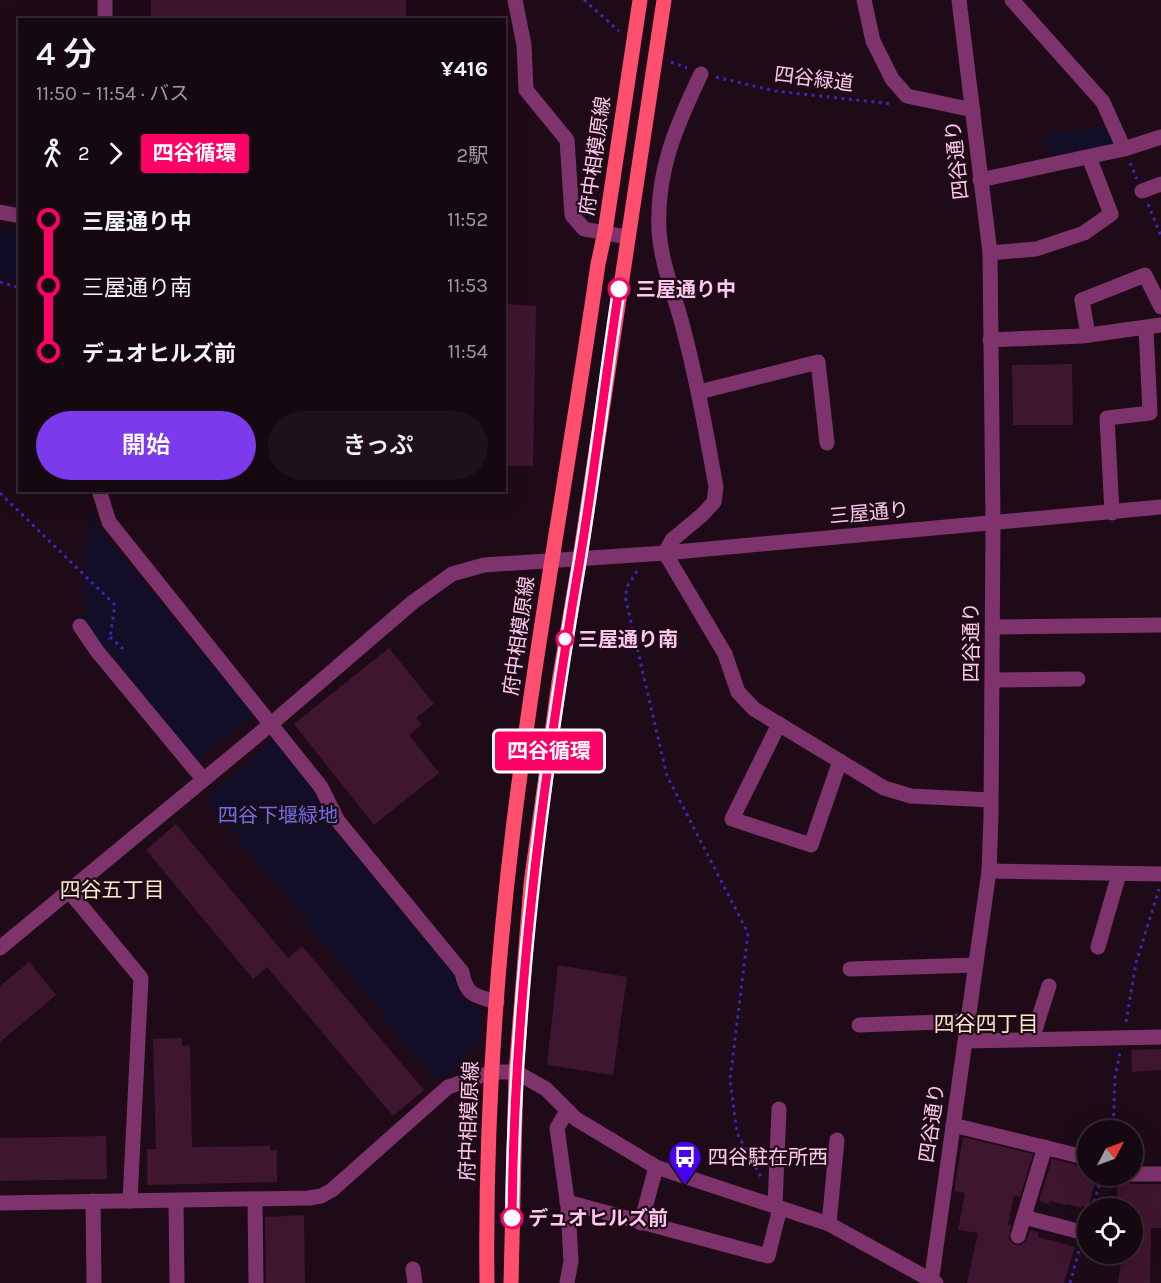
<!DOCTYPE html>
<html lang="ja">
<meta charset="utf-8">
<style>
:root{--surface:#160811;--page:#1f111a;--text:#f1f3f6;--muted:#9e9a9f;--line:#352931;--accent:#7c3aed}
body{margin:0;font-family:Karla,"Noto Sans JP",sans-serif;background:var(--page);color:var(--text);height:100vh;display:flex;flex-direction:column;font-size:22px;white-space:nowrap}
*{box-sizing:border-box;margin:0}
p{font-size:20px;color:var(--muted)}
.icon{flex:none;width:33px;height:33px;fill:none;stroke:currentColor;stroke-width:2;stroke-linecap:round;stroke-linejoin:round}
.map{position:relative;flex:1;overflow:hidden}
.side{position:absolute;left:18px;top:18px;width:488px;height:474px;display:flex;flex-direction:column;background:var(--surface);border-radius:0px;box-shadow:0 6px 24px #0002,0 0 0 2px var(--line)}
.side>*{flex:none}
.badge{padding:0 12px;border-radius:4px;font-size:21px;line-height:39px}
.needle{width:39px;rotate:49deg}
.tools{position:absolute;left:1077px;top:1120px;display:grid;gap:12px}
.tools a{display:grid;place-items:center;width:66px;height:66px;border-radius:50%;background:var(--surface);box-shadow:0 6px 24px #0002,0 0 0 2px var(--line);font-size:30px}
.map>.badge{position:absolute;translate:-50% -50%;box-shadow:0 0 0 3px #fff}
.legs{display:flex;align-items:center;gap:9px;height:66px;padding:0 18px;font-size:20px}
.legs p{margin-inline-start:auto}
.summary{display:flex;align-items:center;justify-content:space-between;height:102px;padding:0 18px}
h1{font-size:33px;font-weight:600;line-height:45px}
.button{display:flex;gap:12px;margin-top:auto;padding:12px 18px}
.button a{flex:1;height:69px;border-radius:36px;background:var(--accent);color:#fff;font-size:24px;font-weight:600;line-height:69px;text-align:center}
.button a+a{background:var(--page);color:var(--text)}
ul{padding:0 18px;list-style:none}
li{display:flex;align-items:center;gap:21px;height:66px;font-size:22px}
li i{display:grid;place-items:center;width:9px;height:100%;margin:0 8px;background:currentColor}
li i::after{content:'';width:15px;height:15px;margin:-8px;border:4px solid;border-radius:50%;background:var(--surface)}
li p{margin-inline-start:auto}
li:first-child i{background:linear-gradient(#0000 50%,currentColor 0)}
li:last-child i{background:linear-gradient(currentColor 50%,#0000 0)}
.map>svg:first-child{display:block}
.green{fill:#120e28}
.building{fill:#3f162f}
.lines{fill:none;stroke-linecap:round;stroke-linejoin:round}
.path{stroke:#3a27b3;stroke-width:3;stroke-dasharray:3 4.5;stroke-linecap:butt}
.minor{stroke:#7f336d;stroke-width:15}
.major{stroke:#ff4e6e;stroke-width:15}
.line-1-casing{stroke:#fff;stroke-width:14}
.line-1{stroke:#f06;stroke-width:9}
.stop-1-dot{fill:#fff;stroke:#f06;stroke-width:3}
.labels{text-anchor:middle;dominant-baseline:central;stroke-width:4.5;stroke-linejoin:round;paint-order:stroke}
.street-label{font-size:20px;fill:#ffc7ee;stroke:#1e0b17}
.stop-label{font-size:20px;font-weight:bold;fill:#ffc7ee;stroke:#1e0b17;text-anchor:start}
.park-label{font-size:20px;fill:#6970e8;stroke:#1e0b17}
.poi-label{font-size:20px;fill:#ffc7ee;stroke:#1e0b17;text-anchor:start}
.neighbourhood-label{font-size:21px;fill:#ffe7c9;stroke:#1e0b17}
</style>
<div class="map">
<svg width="1161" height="1283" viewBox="0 0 1161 1283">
<rect width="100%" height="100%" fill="#1e0b17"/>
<g class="green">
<path d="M1113 127 1121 149 1051 163 1046 133Z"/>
<path d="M0 228 19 233V281L0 276Z"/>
<path d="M90 511 103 535 254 714 197 761 85 625 83 584Z"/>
<path d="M273 740 317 793 332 828 455 977C459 992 464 1006 480 1008L479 1041 445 1079 436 1080 206 799Z"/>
</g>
<g class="building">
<rect x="151" y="0" width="255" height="20"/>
<path d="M504 304 536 306 533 466H504Z"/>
<path d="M1072 364 1073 425H1013L1012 365Z"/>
<path d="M389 648 434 704 416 718 422 724 409 735 439 773 374 825 294 724Z"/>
<path d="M176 824 288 958 302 946 424 1090 393 1116 267 967 253 979 146 850Z"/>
<path d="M29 962 56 995 0 1042V986Z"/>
<path d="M558 965 627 977 613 1075 547 1065Z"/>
<path d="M182 1038V1046L190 1045 192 1147 270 1146V1150H277V1182L147 1185V1149H156L153 1039Z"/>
<path d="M1161 1049V1070L1132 1072 1131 1050Z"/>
<path d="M106 1136 107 1179 0 1181V1138Z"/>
<path d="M963 1137 1033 1154 1020 1197 1014 1195 1008 1225H1011L1009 1239 1015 1245H1021L1027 1239 1030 1230 1039 1233 1038 1237 1075 1247 1064 1283H967L978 1233 958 1230 965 1193 954 1191Z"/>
<path d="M1052 1159 1081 1166 1080 1171 1088 1173V1176H1097L1088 1208 1082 1206 1081 1208 1067 1204 1066 1205 1050 1201 1049 1204 1039 1201Z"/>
<path d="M1117 1178H1123L1131 1184H1161V1228H1151L1150 1283H1118L1122 1254H1134L1135 1209H1117Z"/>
<path d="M304 1215 305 1283H266L265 1217Z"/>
</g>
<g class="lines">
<g class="path">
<path d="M584 0 619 31"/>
<path d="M671 62 687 68"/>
<path d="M716 77 775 91 893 104"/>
<path d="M1130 163 1137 179"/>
<path d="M1148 204 1161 236"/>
<path d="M0 282 20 288"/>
<path d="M0 493 115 605 110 637 108 639"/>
<path d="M637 571 628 585 625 596 667 776 748 933 730 1080 737 1133 761 1177"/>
<path d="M110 637 123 649"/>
<path d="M1126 1022 1136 963 1159 889"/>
<path d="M1113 1131 1115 1078 1120 1052"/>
<path d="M1092 1209 1102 1176"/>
<path d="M1070 1283 1080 1247"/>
</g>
<g class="minor">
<path d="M515 0 524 45 526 90 567 140 572 215 584 229 627 237"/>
<path d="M864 0 873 41 892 79 907 96 973 110"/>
<path d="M1012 0 1103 102 1124 149"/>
<path d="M105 20V0"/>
<path d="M701 74C676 126 656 172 659 231 661 262 673 291 681 320 696 375 706 431 716 487L714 502 702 515 672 540 665 553 725 654 738 692 754 709 884 788 911 796 991 800"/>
<path d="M980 180 1124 149 1161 137"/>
<path d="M1142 191 1161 184"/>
<path d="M0 212 20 216"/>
<path d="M990 253 1036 249 1084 233 1111 214 1089 157"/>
<path d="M1088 335 1082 300 1145 275 1161 307"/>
<path d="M990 340 1082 336 1161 325"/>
<path d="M699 392 818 362 827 443"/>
<path d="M99 490 109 522 321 787 338 821 462 972C466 996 476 996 497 1002"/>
<path d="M1112 513 1107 418 1150 413 1146 328"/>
<path d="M80 626 97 651 203 779"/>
<path d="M992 627 1161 625"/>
<path d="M992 680 1078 679"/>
<path d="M779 724 732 819 811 845 840 761"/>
<path d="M989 871 1161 874"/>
<path d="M69 891 141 978 130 1201"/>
<path d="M1098 947 1119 874"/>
<path d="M0 948 271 724 413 602 452 574 484 565 665 553 1161 507"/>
<path d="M850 969 976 965"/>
<path d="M859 1025 968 1021"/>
<path d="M1032 1039 1049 986"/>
<path d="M965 1041 1161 1037"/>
<path d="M567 1111 557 1128 568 1207 571 1261 567 1283"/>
<path d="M953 1125 1088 1158"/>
<path d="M1132 1174H1161"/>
<path d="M255 1199 256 1283"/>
<path d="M93 1201 94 1283"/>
<path d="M176 1201 177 1283"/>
<path d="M567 1202 768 1256 780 1208"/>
<path d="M0 1203 309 1198 321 1196 332 1190 448 1087 492 1072H516L546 1089 576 1119 656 1167 829 1224 936 1283"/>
<path d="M775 1206 779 1109"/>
<path d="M1024 1217 1085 1233"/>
<path d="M641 1223 656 1167"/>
<path d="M829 1224 837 1140"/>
<path d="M1018 1236 1045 1147"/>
<path d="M413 1269 415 1283"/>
<path d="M931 1283 989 871 991 817 993 523 990 253 959 0"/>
</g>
<g class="major">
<path d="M487 1283C485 1132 495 980 513 830 536 641 571 453 598 264L605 232 640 0"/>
<path d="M511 1283 516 1072 531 884 559 682 580 558 664 0"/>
</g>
</g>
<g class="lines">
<g class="line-1-casing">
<path id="line-1" d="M512 1218C514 996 543 777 580 559 595 469 605 379 619 289"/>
</g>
<use href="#line-1" class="line-1"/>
</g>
<defs>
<g id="bus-pin" transform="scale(1.725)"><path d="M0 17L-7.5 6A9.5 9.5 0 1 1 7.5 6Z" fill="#4800f2" stroke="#1e0b17"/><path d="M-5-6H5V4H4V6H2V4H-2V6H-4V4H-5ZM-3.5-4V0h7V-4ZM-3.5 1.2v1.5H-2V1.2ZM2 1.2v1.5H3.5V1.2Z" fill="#fff"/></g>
</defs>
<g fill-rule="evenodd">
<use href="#bus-pin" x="685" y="1157"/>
</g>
<g class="stop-1-dot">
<circle cx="619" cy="289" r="10"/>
<circle cx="565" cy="639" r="8"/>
<circle cx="512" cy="1218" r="10"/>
</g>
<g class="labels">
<g class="street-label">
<text transform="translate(814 79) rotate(7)">四谷緑道</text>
<text transform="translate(595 156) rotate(-82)">府中相模原線</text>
<text transform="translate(957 160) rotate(-96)">四谷通り</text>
<text transform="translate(869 513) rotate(-5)">三屋通り</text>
<text transform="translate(519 636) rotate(-82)">府中相模原線</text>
<text transform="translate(971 642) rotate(-90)">四谷通り</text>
<text transform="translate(469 1121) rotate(-88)">府中相模原線</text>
<text transform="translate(932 1123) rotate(-82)">四谷通り</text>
</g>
<g class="stop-label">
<text x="636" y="289">三屋通り中</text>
<text x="578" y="639">三屋通り南</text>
<text x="528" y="1218">デュオヒルズ前</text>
</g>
<g class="park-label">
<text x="278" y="815">四谷下堰緑地</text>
</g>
<g class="poi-label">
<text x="708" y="1157">四谷駐在所西</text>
</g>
<g class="neighbourhood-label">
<text x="112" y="890">四谷五丁目</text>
<text x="986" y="1024">四谷四丁目</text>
</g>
</g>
</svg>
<div class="tools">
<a><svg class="needle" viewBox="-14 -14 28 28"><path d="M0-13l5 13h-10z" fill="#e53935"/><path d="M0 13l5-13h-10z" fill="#9e9a9f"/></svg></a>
<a><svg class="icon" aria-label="locate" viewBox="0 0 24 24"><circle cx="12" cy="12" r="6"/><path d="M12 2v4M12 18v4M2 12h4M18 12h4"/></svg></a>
</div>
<b class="badge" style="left:549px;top:751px;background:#f06;color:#fff">四谷循環</b>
<section class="side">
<div class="summary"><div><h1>4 分</h1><p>11:50 – 11:54 · バス</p></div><b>¥416</b></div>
<div class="legs"><svg class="icon" aria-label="walk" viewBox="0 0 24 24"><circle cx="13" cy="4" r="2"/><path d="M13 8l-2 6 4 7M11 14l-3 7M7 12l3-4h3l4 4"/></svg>2<svg class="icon" aria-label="forward" viewBox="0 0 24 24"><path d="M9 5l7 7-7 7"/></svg><b class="badge" style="background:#f06;color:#fff">四谷循環</b><p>2駅</p></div>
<ul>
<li><i style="color:#f06"></i><b>三屋通り中</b><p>11:52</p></li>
<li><i style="color:#f06"></i><span>三屋通り南</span><p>11:53</p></li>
<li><i style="color:#f06"></i><b>デュオヒルズ前</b><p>11:54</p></li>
</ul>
<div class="button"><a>開始</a><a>きっぷ</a></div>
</section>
</div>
